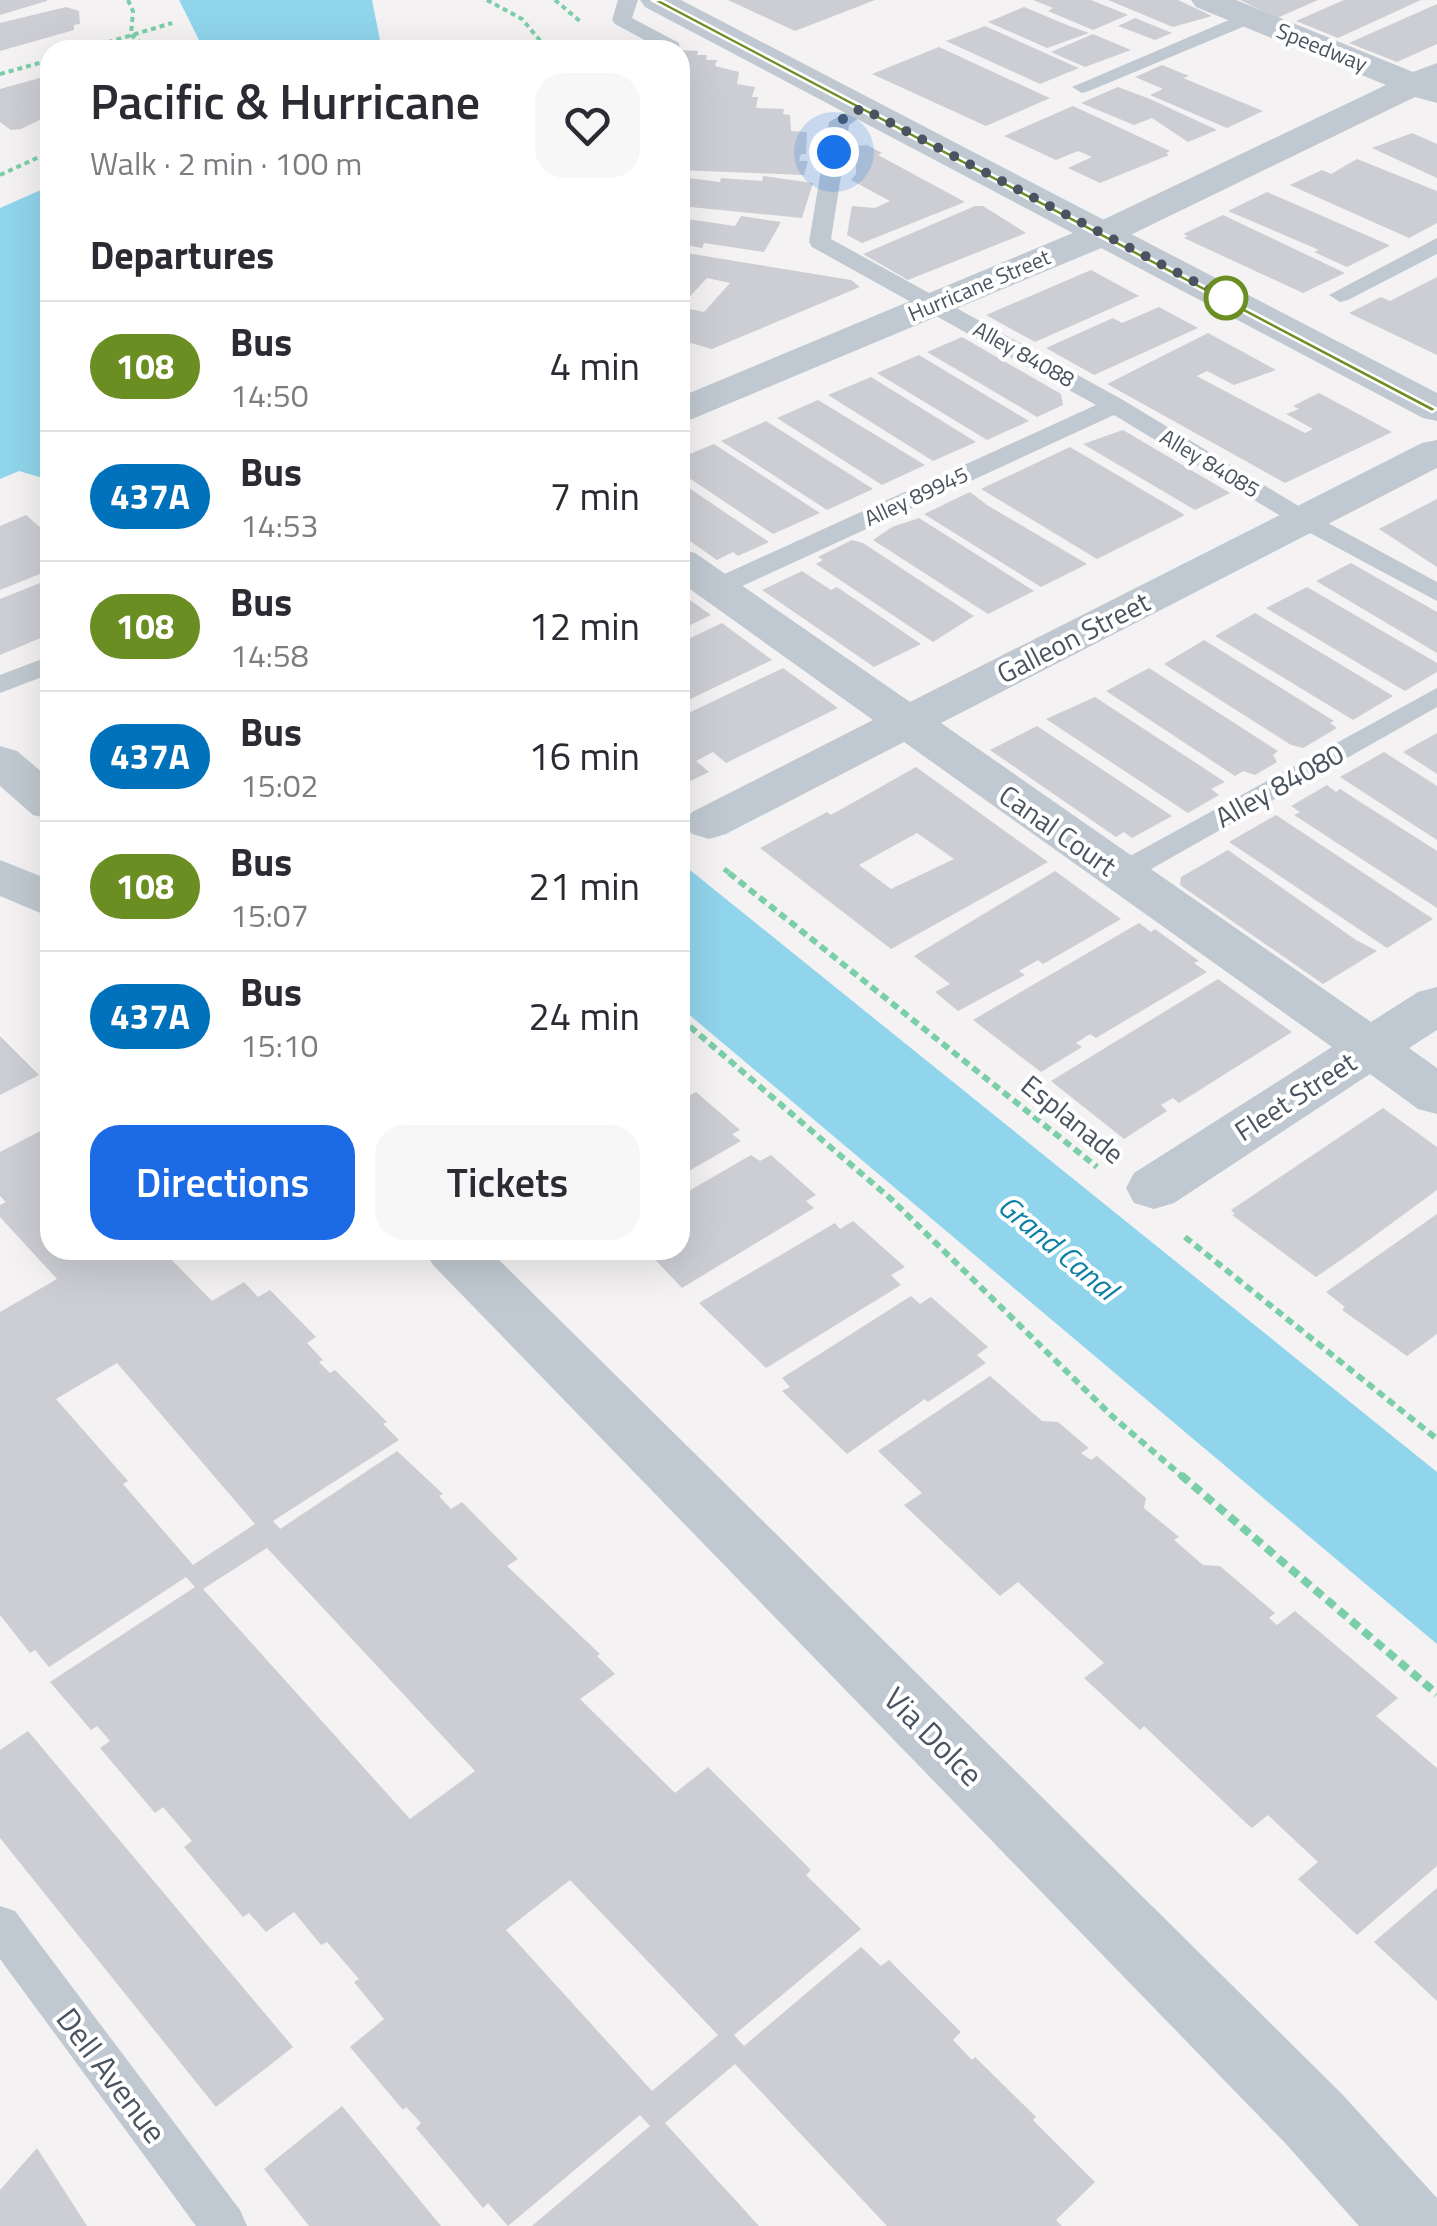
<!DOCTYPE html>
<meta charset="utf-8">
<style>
:root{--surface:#fff;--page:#f7f7f7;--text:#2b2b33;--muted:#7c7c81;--line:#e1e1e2;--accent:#1d6be4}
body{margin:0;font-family:"Titillium Web",sans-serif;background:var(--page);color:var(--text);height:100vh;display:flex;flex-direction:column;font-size:38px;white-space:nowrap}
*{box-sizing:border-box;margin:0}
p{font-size:32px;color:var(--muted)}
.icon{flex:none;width:55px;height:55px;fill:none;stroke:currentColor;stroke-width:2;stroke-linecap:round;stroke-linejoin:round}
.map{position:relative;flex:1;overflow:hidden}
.drawer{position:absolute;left:40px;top:40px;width:650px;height:1220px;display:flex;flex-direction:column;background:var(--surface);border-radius:30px;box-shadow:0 10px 40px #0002}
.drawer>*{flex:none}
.badge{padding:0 20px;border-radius:32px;font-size:35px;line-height:65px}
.you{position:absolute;width:50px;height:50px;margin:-25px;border:8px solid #fff;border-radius:50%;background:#1a73e8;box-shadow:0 0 0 15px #1a73e833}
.map>.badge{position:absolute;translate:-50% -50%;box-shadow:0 0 0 5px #fff}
h2{padding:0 50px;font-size:38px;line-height:90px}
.round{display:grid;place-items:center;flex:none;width:105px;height:105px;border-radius:30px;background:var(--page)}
.summary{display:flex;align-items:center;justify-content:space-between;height:170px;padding:0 50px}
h1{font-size:48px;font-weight:600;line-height:75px}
.primary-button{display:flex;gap:20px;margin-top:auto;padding:20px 50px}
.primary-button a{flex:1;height:115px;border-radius:30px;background:var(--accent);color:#fff;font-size:40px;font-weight:600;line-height:115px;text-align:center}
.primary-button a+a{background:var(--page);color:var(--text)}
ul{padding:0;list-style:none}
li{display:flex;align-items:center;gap:30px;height:130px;padding:0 50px;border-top:2px solid var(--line)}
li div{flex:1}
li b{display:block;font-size:38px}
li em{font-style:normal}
li .badge{min-width:110px;font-weight:700;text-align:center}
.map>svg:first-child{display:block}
.water{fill:#90d5ec}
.building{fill:#ccced4;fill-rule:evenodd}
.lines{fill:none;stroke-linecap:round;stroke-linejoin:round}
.path-far3{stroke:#7acea8;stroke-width:4;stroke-dasharray:5 4;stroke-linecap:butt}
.path-far2{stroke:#7acea8;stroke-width:5;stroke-dasharray:6 4;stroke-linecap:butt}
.path-far1{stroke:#7acea8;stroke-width:6;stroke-dasharray:8 5;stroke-linecap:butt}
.path{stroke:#7acea8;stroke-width:8;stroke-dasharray:10 6;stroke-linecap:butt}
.service{fill:#c0c9d1;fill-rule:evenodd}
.minor{fill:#c0c9d1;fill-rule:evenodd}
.tertiary{fill:#c0c9d1;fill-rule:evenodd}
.line{fill:#6b8e23;stroke:#fff;stroke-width:2.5}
.walk{stroke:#4a5460;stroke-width:10;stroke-dasharray:0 18}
.stop-dot{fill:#fff;stroke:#6b8e23;stroke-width:5}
.labels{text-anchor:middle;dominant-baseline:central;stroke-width:8;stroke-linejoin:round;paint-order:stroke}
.far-street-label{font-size:22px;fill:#4a5460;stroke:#fff}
.street-label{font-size:28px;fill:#4a5460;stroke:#fff}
.water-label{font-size:30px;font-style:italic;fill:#0e80a6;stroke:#fff}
.near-street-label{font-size:32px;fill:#4a5460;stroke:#fff}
</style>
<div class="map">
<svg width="1437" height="2226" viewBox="0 0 1437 2226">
<rect width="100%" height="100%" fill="#f4f2f2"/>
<g class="water">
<path d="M179 0H372L380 40 387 50H204Z"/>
<path d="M50 186V480L19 471 0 479V208Z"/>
<path d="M680 862 1437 1472V1644L680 1007Z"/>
</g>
<g class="building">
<path d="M0 0H47V1L0 15Z"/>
<path d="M728 0H875L795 31Z"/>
<path d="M1033 0H1091L1128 15 1093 30 1048 11 1053 8Z"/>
<path d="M1108 0H1178L1212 16 1173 27Z"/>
<path d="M1240 0H1318L1277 18Z"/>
<path d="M1344 0H1421L1338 38 1296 21Z"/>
<path d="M1437 4V44L1397 62 1349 43Z"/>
<path d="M66 7 79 11 80 24 74 25V30L0 51V23Z"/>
<path d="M1024 7 1072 27 1089 33 1047 48 988 22Z"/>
<path d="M1135 18 1172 33 1155 40 1118 26Z"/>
<path d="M985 26 1074 66 1079 68 1040 84 946 41Z"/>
<path d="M1093 34 1131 50 1085 67 1051 52Z"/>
<path d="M939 47 1045 96 1050 98 986 126 872 74Z"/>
<path d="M680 50 698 51 697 55H707L706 60H717L715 66 739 72 737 84 755 87 752 97H758L756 108 784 109 783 114 790 115 791 131 807 132 806 154H801L799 161H808L804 175 680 170Z"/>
<path d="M1162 65 1189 76 1183 78 1263 111 1227 128 1150 95 1163 89 1135 77Z"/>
<path d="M50 75V115L21 129 11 130 0 122V89Z"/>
<path d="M1118 87 1150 99 1217 130 1188 142 1152 118 1134 125 1081 103Z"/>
<path d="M1073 106 1170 151 1166 153 1169 155 1100 183 1068 168 1092 157 1078 151 1056 160 1004 136Z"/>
<path d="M1412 133 1437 144V178L1372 148Z"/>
<path d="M867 145 882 153 878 155 965 202 862 243 847 235 852 206 875 208 890 201 851 180 856 174V146Z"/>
<path d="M1357 159 1437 191V223L1409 238 1290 185 1322 170 1331 174Z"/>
<path d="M763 176 813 183 802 218 680 206V177L720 182 721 178 762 181Z"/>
<path d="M1267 192 1389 245V246L1347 267 1314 252 1319 250 1228 211Z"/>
<path d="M975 206H983L1026 233 908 280 863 254Z"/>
<path d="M1223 215 1345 273 1303 293 1184 238 1188 236 1183 234Z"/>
<path d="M741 216 781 222 764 252 704 243 702 248 680 244V218L735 226Z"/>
<path d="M680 252 851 280 860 287 712 349 680 340ZM707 278 730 283 704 312 680 307Z"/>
<path d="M1091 270 1139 296 1035 342 986 315Z"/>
<path d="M1437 277V355L1349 313 1381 297 1390 301Z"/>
<path d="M1159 307 1198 328 1094 375 1046 348 1113 318 1122 323Z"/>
<path d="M1208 333 1276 370 1234 385 1207 371 1197 376 1204 380 1305 433 1313 429 1286 414 1299 409 1293 406 1319 393 1392 432 1285 483 1107 384Z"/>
<path d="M962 337 1061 394 1063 405 1037 417 927 352Z"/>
<path d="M919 355 1029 421 987 440 877 373Z"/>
<path d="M871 377 976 442 933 461 828 395Z"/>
<path d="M818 400 925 465 882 485 777 418Z"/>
<path d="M766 421 873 489 827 510 721 441Z"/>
<path d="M1123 430 1230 493 1195 510 1083 444Z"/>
<path d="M714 444 820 513 773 534 680 472V458Z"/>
<path d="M1070 447 1185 515 1097 559 981 489Z"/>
<path d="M680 482 769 542 738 556 733 552 717 560 680 534Z"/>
<path d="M970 492 987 505 1087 564 1041 587 924 514Z"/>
<path d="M1437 499V567L1379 529Z"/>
<path d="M26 515 50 536V570L0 590V526Z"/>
<path d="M919 518 1034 591 988 614 873 540 892 527Z"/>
<path d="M852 540 863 543 974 616 933 642 816 564 823 560 818 557Z"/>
<path d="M1351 563 1437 612V653L1316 581Z"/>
<path d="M802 571 831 590 837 587 921 644 874 667 762 590Z"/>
<path d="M50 579V634L0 655V599Z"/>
<path d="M1307 587 1437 663V672L1405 691 1266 608Z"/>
<path d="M680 593 711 615 680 630Z"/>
<path d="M1255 613 1393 696 1353 720 1215 636Z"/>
<path d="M722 623 772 660 680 704V643Z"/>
<path d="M1204 640 1334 721 1330 723 1337 728 1303 748 1291 745 1164 664Z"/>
<path d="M783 668 838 708 726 763 713 752 696 761 709 772 680 786V717Z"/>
<path d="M1149 668 1278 751 1273 755 1277 762 1255 775 1243 771 1235 776 1106 691Z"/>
<path d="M1095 697 1225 782 1211 789 1219 795 1188 813 1046 719Z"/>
<path d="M1037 726 1172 816 1132 838 1124 832 1116 837 990 750Z"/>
<path d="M1437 733V774L1403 752Z"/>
<path d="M1384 752 1437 786V840L1340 777Z"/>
<path d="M916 767 1048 862 891 949 760 848 827 812 831 815ZM917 833 954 859 891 889 859 865Z"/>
<path d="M1327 785 1336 792 1340 789 1437 851V908L1294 815 1300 812 1291 806Z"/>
<path d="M1276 815 1433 919 1387 948 1229 842Z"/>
<path d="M1228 850 1356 940 1377 951 1323 984 1180 885 1181 877Z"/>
<path d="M1055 871 1121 919 1043 964 1038 960 1019 971 1025 975 958 1011 935 992 950 984 914 956Z"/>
<path d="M1139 923 1151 932 1155 929 1199 961 1194 963 1207 972 1096 1038 1090 1034 1076 1043 1082 1047 1041 1072 973 1020Z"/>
<path d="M1218 979 1292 1032 1179 1103 1173 1098 1161 1105 1167 1111 1124 1139 1051 1081Z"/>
<path d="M0 1036 39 1075 0 1095Z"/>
<path d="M680 1088 689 1096 696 1092 740 1130 732 1134 741 1141 680 1176Z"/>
<path d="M1383 1108 1437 1147V1190L1358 1248 1316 1277 1232 1215 1235 1214 1231 1210Z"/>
<path d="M50 1126V1250H162L212 1301 244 1282 258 1297 270 1290 316 1337 307 1343 323 1360 319 1362 330 1373 335 1370 387 1422 383 1424 399 1440 273 1521 280 1529 397 1451 443 1494 439 1496 451 1509 462 1502 518 1559 507 1566 600 1654 597 1656 615 1674 580 1699 675 1793 708 1767 811 1870 806 1875 861 1929 734 2035 744 2046 861 1947 881 1966 889 1960 961 2032 953 2040 972 2060 975 2057 1036 2117 1033 2120 1095 2182 1056 2220 1062 2226H887L735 2064 665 2123 759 2226H532L650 2126 640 2115 508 2226 488 2203 483 2208 416 2128 421 2123 406 2107 403 2110 350 2047 384 2019 354 1982 359 1979 327 1942 321 1945 294 1912 266 1932 249 1913 243 1917 184 1847 192 1841 163 1807 155 1813 100 1748 110 1741 97 1726 91 1730 50 1682 195 1587 186 1577 49 1667 35 1650 30 1653 0 1615V1312L57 1279 0 1217V1205L6 1202 0 1196V1152ZM117 1363 255 1524 193 1565 123 1484 128 1481 56 1399ZM267 1548 475 1771 410 1819 203 1589ZM570 1880 718 2035 652 2091 506 1930Z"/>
<path d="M751 1155 760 1161 771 1155 816 1195 806 1201 814 1208 682 1288 646 1250H680V1196Z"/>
<path d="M1437 1214V1334L1407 1356 1342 1310 1345 1307 1326 1292Z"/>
<path d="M853 1221 905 1267 891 1275 901 1285 766 1368 699 1303 835 1223 840 1229Z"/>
<path d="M911 1296 920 1304 931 1297 988 1347 977 1355 986 1363 928 1402 925 1399 847 1454 782 1391 790 1387 782 1378Z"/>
<path d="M990 1376 1042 1421 1058 1422 1085 1445 1089 1448 1081 1453 1091 1460 1097 1456 1146 1498 1144 1508 1179 1537 1174 1540 1203 1565 1220 1566 1275 1613 1269 1618 1277 1625 1295 1611 1398 1698 1376 1716 1437 1768V1866L1357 1935 1298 1879 1318 1862 1268 1815 1252 1828 1246 1823 1144 1726 1140 1730 1084 1678 1104 1663 1018 1582 1000 1596 904 1505 922 1493 878 1451Z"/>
<path d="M28 1731 293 2047 216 2107 0 1838V1750Z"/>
<path d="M1437 1888V2001L1374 1942Z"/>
<path d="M342 2106 441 2226H309L264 2169Z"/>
<path d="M37 2148 87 2226H0V2190Z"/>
</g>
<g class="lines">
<g class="path-far3">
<path d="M128 0 133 11 131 35 150 50"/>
<path d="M487 0 522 19 548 50"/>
<path d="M555 0 581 22"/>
<path d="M82 50 172 23"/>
<path d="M0 74 50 60"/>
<path d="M0 175 50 152"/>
</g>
<path class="path-far2" d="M724 869 732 875"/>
<g class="path-far1">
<path d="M729 873 1097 1167"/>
<path d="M680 1018 891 1199 1112 1416 1184 1478"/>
<path d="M1185 1237 1437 1439"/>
</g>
<path class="path" d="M1181 1475 1437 1694"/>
<g class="service">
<path d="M618 0H638L632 18 679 43 680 50H663L615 24 612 20Z"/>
<path d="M1250 11 1260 17 1257 21 1089 91 1082 93 1072 87Z"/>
<path d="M862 103 872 109 849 125 831 239 1123 400 1315 516 1437 582V601L1297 526 1114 415 725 594H707L703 588 707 582 1096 405 812 247 809 242 829 122Z"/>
<path d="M1437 238V254L1348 300 1340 302 1329 295Z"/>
<path d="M50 656V674L0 693V675Z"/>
<path d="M1437 688V707L1130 881H1110L1105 874 1110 867Z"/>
<path d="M0 1906 15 1911 240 2210 247 2226H196L0 1959Z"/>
</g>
<g class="minor">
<path d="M1191 0H1236L1413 72 1437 63V103L1415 97 1118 241 680 424V397L1092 225 1386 85 1196 7Z"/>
<path d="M1437 440V468L941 723 1371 1022 1418 992 1437 987V1030L1409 1048 1437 1068V1114L1418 1109 1370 1074 1174 1203 1154 1209 1134 1203 1126 1188 1134 1173 1332 1047 904 742 726 834 709 839 692 834 684 823 692 812 873 720 680 582V549L695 553 910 702 1422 443Z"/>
<path d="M0 746 17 751 50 779V819L33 815 0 786Z"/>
</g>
<g class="tertiary">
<path d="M640 0H681L1437 393V421L1423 418 645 7Z"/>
<path d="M0 860 50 880V917L0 896Z"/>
<path d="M424 1250H489L1341 2093 1437 2198V2226H1359L1287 2145 433 1265Z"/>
</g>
</g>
<path class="line" d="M651 0H661L1437 409 1432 412Z"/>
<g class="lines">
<path class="walk" d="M834 152 838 122 862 108 1241 306 1226 298"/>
</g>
<circle class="stop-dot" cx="1226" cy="298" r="20"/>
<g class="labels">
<g class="far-street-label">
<text transform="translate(1322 47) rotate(22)">Speedway</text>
<text transform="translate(979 285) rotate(-23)">Hurricane Street</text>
<text transform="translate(1024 354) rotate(29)">Alley 84088</text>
<text transform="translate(1210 463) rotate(31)">Alley 84085</text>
<text transform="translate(916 496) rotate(-25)">Alley 89945</text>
</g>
<g class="street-label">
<text transform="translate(1073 637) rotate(-27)">Galleon Street</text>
<text transform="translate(1279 785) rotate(-29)">Alley 84080</text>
<text transform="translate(1058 830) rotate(35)">Canal Court</text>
<text transform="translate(1295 1096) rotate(-33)">Fleet Street</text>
<text transform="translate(1073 1119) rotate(39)">Esplanade</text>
</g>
<g class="water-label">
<text transform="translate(1058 1247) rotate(40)">Grand Canal</text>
</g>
<g class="near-street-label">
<text transform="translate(934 1736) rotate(45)">Via Dolce</text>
<text transform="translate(112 2075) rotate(53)">Dell Avenue</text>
</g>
</g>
</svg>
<div class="you" style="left:834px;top:152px"></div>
<section class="drawer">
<div class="summary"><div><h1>Pacific &amp; Hurricane</h1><p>Walk · 2 min · 100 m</p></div><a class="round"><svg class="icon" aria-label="heart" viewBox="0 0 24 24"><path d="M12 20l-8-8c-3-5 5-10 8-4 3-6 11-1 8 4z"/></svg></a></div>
<h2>Departures</h2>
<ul>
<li><span class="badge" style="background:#6b8e23;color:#fff">108</span><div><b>Bus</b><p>14:50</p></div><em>4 min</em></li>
<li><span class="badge" style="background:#0072bc;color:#fff">437A</span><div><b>Bus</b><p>14:53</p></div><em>7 min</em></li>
<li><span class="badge" style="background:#6b8e23;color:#fff">108</span><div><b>Bus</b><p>14:58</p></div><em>12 min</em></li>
<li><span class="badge" style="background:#0072bc;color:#fff">437A</span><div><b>Bus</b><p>15:02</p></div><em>16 min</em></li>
<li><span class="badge" style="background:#6b8e23;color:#fff">108</span><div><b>Bus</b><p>15:07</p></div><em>21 min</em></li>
<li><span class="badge" style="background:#0072bc;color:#fff">437A</span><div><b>Bus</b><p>15:10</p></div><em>24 min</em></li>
</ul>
<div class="primary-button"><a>Directions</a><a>Tickets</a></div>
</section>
</div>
